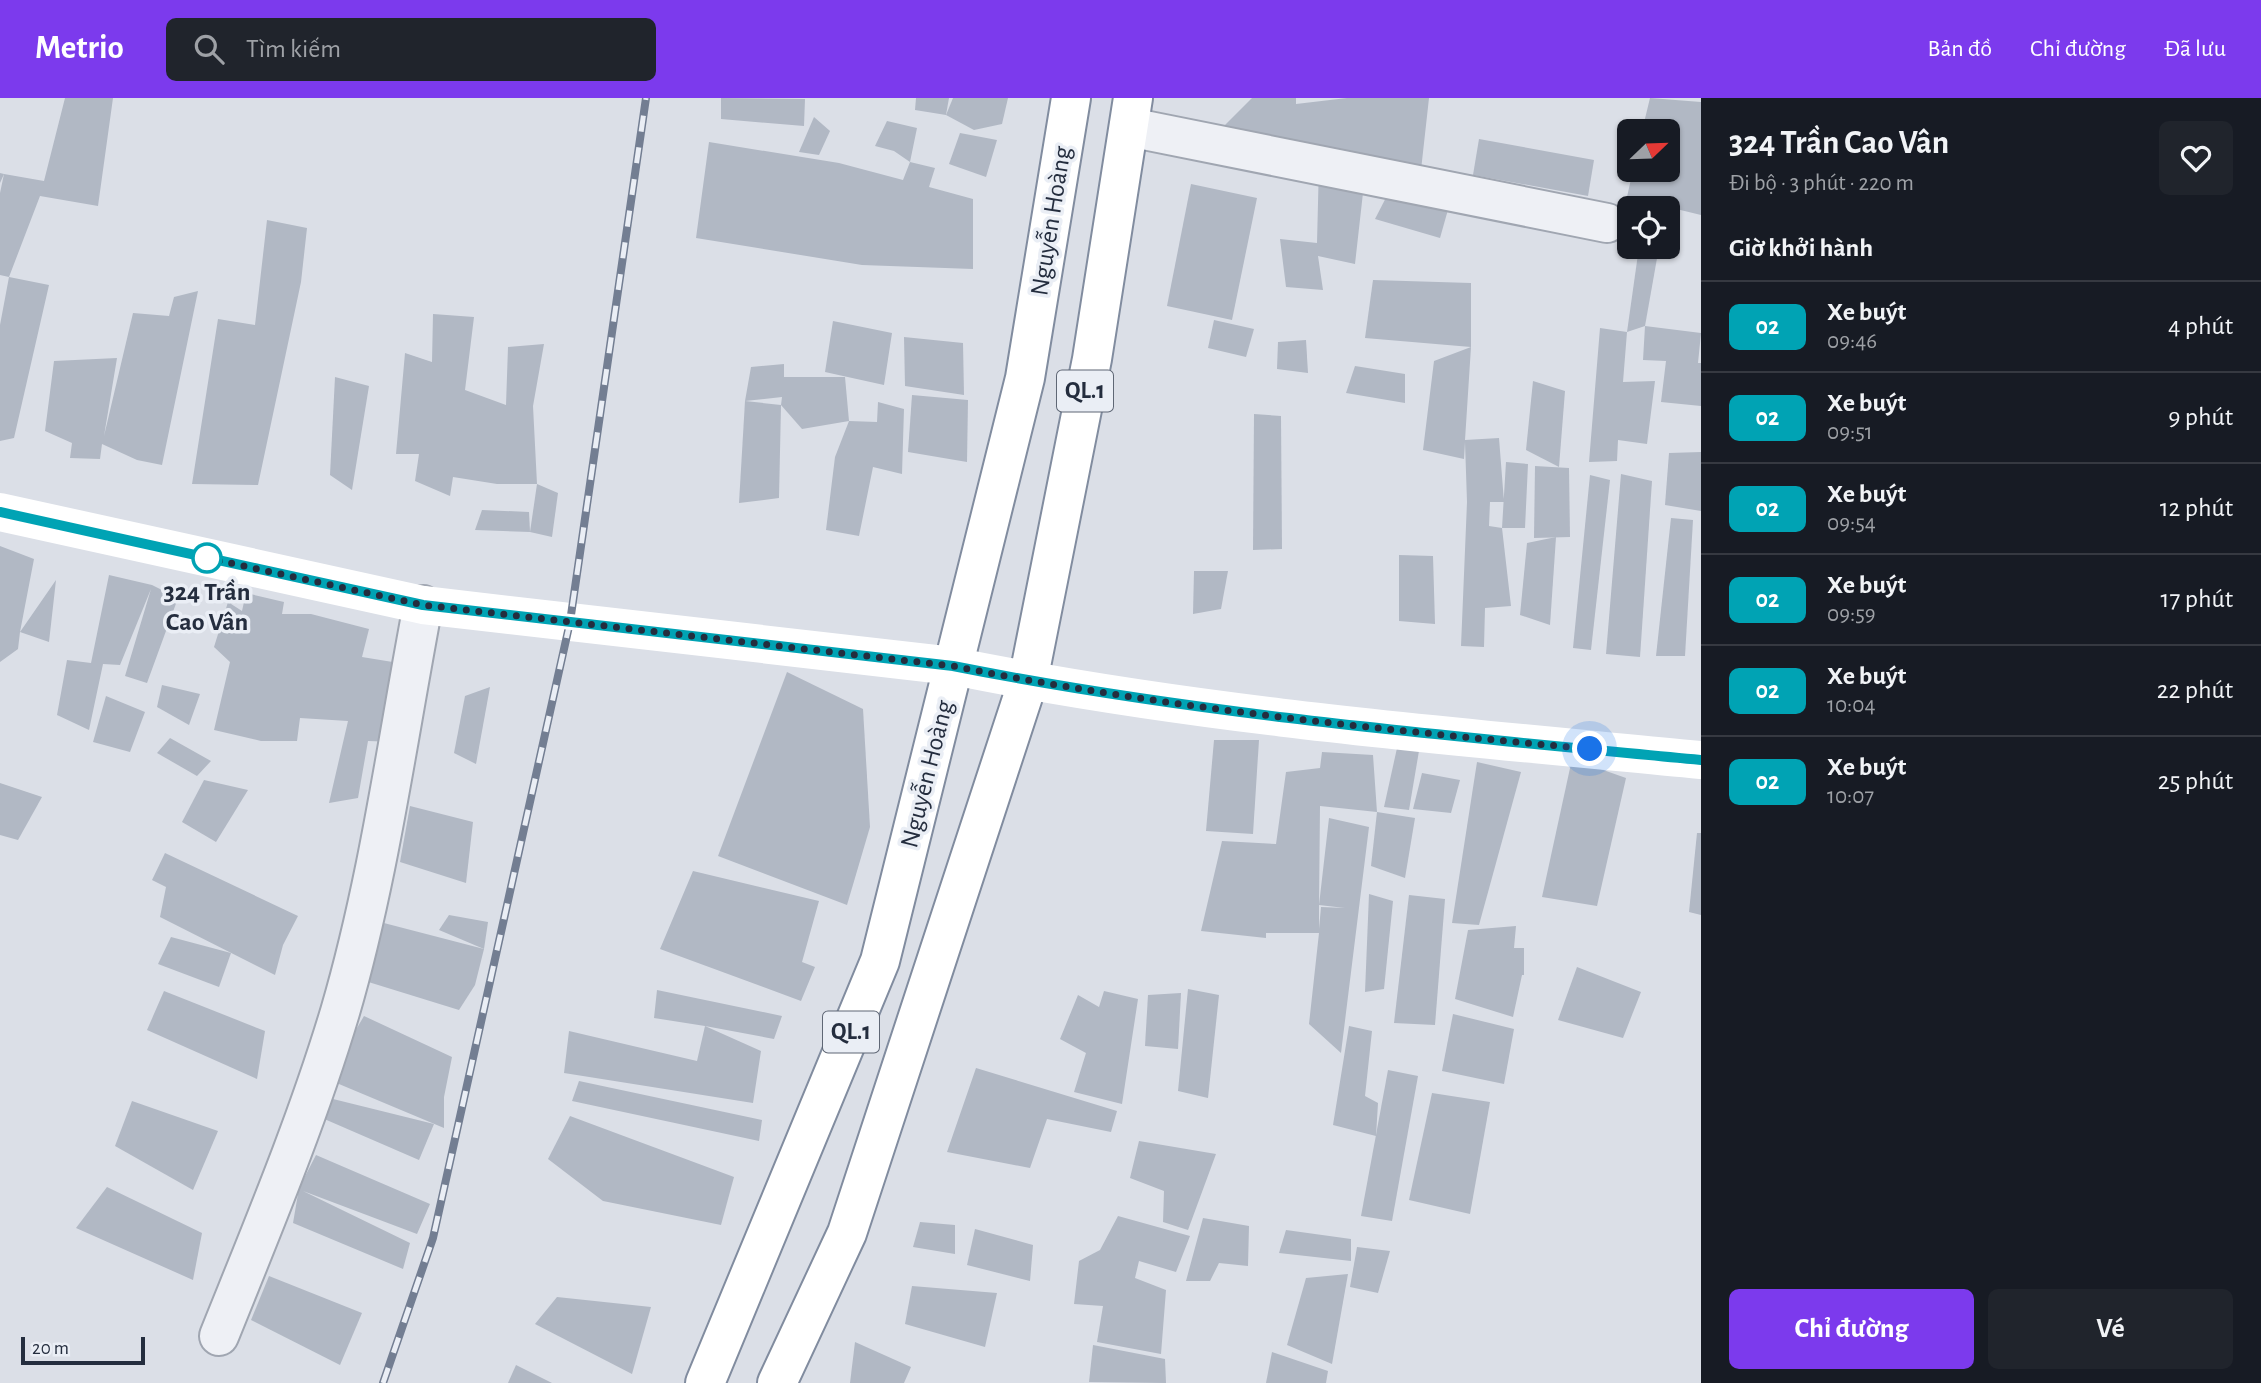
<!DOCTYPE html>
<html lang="vi">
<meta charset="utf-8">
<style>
:root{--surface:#171b24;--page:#20242c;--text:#f1f3f6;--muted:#9ea1a6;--line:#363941;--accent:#7c3aed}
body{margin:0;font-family:"Alegreya Sans",sans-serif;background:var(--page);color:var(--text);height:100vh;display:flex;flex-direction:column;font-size:26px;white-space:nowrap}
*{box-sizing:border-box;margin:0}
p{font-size:23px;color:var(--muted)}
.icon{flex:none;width:38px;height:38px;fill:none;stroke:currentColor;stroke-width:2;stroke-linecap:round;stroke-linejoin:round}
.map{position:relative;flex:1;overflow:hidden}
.details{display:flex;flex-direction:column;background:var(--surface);width:560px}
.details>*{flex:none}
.badge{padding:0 14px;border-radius:10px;font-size:24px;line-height:46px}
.needle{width:46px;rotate:67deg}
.fabs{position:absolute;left:1617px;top:21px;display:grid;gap:14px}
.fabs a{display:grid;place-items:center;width:63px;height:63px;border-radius:10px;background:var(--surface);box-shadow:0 2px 5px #0004;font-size:35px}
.scale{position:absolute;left:21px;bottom:18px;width:124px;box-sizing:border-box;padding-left:7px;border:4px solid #242d3e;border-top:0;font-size:19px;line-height:24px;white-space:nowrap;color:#242d3e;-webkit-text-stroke:5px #eaeef5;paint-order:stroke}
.you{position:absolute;width:35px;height:35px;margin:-18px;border:5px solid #fff;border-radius:50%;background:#1a73e8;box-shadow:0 0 0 10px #1a73e833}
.map>.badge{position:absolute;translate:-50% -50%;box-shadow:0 0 0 4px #fff}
h2{padding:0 28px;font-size:26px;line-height:63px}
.round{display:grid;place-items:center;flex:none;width:74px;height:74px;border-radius:10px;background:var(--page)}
.overview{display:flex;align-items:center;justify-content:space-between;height:119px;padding:0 28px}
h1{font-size:33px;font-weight:700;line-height:52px}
.action{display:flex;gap:14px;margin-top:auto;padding:14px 28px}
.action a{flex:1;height:80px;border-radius:10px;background:var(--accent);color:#fff;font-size:28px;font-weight:700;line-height:80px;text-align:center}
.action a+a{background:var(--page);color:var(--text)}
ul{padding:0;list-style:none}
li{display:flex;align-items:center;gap:21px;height:91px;padding:0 28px;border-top:2px solid var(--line)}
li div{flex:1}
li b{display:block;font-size:26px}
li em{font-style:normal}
li .badge{min-width:77px;font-weight:700;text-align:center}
header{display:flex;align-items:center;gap:42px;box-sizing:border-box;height:98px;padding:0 35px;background:var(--accent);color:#fff}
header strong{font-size:33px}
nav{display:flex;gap:38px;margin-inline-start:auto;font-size:24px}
.search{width:490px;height:63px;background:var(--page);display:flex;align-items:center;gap:18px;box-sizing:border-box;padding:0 24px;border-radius:10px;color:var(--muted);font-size:26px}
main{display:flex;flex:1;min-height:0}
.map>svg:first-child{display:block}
.building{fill:#b1b8c4}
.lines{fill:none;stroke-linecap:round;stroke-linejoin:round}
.street-casing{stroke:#a0a6b1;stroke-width:42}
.highway-casing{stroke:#818c9f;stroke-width:42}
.street{stroke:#eef0f5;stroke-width:38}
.secondary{stroke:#fff;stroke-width:38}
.highway{stroke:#fff;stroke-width:38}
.rail-casing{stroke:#737e92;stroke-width:8}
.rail{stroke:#eaeef5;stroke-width:5;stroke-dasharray:16;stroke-linecap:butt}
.line-casing{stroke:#fff;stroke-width:16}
.line{stroke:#00a3b4;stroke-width:10}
.walk{stroke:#242d3e;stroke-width:7;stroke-dasharray:0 12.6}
.stop-dot{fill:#fff;stroke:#00a3b4;stroke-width:3.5}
.labels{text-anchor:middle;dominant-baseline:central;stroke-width:7;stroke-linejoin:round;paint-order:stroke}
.shield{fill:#eaeef5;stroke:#5f6775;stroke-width:2}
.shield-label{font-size:24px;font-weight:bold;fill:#242d3e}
.street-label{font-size:26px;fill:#242d3e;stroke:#eaeef5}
.stop-label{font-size:26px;font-weight:bold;fill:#242d3e;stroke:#eaeef5}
</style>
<header>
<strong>Metrio</strong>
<div class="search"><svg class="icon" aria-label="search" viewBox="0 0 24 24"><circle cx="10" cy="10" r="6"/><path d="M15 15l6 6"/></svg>Tìm kiếm</div>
<nav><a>Bản đồ</a><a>Chỉ đường</a><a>Đã lưu</a></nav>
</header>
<main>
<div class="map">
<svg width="1701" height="1285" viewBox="0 0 1701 1285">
<rect width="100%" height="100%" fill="#dbdfe7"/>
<g class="building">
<path d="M65 0H113L98 108 40 98 9 179 49 187 14 340 0 343V227L9 179 0 177V95L4 76 0 85V75L4 76 44 83Z"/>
<path d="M721 0 805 1 804 28 721 21Z"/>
<path d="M916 0H949L946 17 915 12Z"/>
<path d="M953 0H1008L1002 26 974 32 946 17Z"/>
<path d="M1252 0H1296V6L1347 0H1429L1421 72 1212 40Z"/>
<path d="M1650 0 1701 4V117L1627 99 1633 72H1668V33H1642Z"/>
<path d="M814 19 830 33 819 57 799 54Z"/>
<path d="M887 23 917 30 910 64 894 53 875 48Z"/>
<path d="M960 35 997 42 986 79 949 66Z"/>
<path d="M1479 41 1594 62 1588 98 1473 77Z"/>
<path d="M709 44 839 65 903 82 910 64 935 70 929 89 973 101V171L862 167 696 140Z"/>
<path d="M1319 65 1365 77 1355 166 1318 158 1323 192 1286 189 1280 141 1317 145Z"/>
<path d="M1191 86 1257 100 1232 222 1167 208Z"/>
<path d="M1393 86 1453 94 1440 140 1375 121Z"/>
<path d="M267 122 307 130 301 184 258 387 192 386 218 221 255 227Z"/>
<path d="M1639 149H1659L1645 228 1627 234Z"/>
<path d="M1373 182 1471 185V249L1365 240Z"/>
<path d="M198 193 162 367 137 362 102 346 100 361 70 360 72 345 45 333 54 263 117 260 104 338 133 215 169 218 174 199Z"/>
<path d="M433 216 474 219 465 292 506 307 508 249 544 246 533 308 537 386H497L453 379 450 398 415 383 419 356H396L405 255 432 264Z"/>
<path d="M1214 222 1254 231 1246 259 1208 250Z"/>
<path d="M833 223 892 235 884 287 825 274Z"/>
<path d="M1645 228 1701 235 1698 265H1701V308L1661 304 1666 263 1643 262Z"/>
<path d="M1600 230 1627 234 1623 284 1655 283 1647 346 1618 342 1617 363 1589 364Z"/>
<path d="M904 239 963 245 964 297 905 288Z"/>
<path d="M1306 242 1308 275 1277 271 1278 244Z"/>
<path d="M1471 249 1465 342 1499 340 1504 404H1490L1489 428 1502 430 1506 364 1528 366 1525 430H1502L1511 508 1485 510 1484 549 1461 548 1467 404 1465 344 1464 361 1423 352 1434 263Z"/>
<path d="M784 266V279H845L849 323 802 331 781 307 782 299 745 303 751 269Z"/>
<path d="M1355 268 1405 276V305L1346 295Z"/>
<path d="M335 279 369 288 352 392 330 377Z"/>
<path d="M1533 283 1565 293 1559 369 1526 352Z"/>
<path d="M912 297 968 302 967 364 908 354Z"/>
<path d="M745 303 781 307 779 400 739 405Z"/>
<path d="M878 304 904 311 902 376 873 369 859 438 826 432 835 359 849 323 877 324Z"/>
<path d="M1254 316 1281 318 1282 451 1253 452Z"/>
<path d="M1701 354V413L1665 407 1669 355Z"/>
<path d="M1535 368 1569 370 1570 439 1534 440Z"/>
<path d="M1621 376 1652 383 1640 559 1606 556Z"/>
<path d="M1590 377 1610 382 1591 552 1573 550Z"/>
<path d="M537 386 558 395 552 439 530 434Z"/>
<path d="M482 412 529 414 530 434 475 432Z"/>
<path d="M1671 420 1693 422 1685 558H1656Z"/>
<path d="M1556 439 1550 527 1520 517 1527 445Z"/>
<path d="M0 448 34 461 20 534 56 482 49 544 20 534 18 551 0 564Z"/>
<path d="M1399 457 1433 458 1435 526 1399 523Z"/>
<path d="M1194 473H1228L1221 511 1193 516Z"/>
<path d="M109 477 152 487 178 500 147 585 125 578 151 491 120 567 103 566 89 632 57 617 67 562 91 565Z"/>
<path d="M246 495 284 504 282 516H311L369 531 362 559 411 567 398 644 368 643 358 700 329 705 348 623 300 620 297 643H261L214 632 230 564 214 549 228 504 242 513Z"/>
<path d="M787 574 863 611 870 729 847 807 718 758Z"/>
<path d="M162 587 200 596 189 627 157 609Z"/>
<path d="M490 589 476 666 454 655 465 598Z"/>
<path d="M106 598 145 614 130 654 93 644Z"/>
<path d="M170 640 211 663 197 678 157 655Z"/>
<path d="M1399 641H1421L1409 712 1384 709Z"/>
<path d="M1214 642H1259L1253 736 1206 733Z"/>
<path d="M1322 654 1373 657 1377 714 1320 708 1319 807V831L1321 809 1345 810 1319 807 1329 720 1369 729 1341 955 1309 926 1319 835H1266V840L1201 833 1222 743 1276 746 1286 674 1320 670Z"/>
<path d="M1572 661 1626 680 1597 808 1542 799Z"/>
<path d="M1477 664 1521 674 1479 827 1452 825Z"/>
<path d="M1422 675 1460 682 1451 715 1413 711Z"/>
<path d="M204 682 248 692 216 744 182 724Z"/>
<path d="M0 685 42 699 18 742 0 737Z"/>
<path d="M410 708 473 724 466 785 400 764Z"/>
<path d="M1377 714 1415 720 1405 780 1371 768Z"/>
<path d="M1697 735H1701V817L1689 814Z"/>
<path d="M165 755 298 818 283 847 275 877 160 819 166 789 152 782Z"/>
<path d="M693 773 819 803 802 864 815 869 801 903 660 851Z"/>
<path d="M1369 796 1393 803 1384 891 1365 894Z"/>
<path d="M1409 797 1445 801 1435 927 1394 925Z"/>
<path d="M449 817 488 824 484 851 439 832Z"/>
<path d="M380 824 484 851 475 887 459 912 349 878Z"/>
<path d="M1516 828 1514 850H1524V877H1522L1513 919 1455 901 1468 832Z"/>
<path d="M171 839 231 855 219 889 158 866Z"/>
<path d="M1577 869 1641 894 1623 940 1558 922Z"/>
<path d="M1188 891 1219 897 1208 1000 1178 993Z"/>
<path d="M657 892 782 918 774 941 705 928 761 953 753 1005 564 975 569 933 697 963 705 928 654 920Z"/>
<path d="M164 893 265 933 257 981 147 932Z"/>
<path d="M1104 893 1138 901 1122 1006 1074 994 1086 955 1060 941 1078 897 1099 909Z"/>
<path d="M1181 895 1178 951 1145 948 1148 897Z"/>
<path d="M1453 916 1514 931 1504 986 1442 973Z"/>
<path d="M364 918 452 959 444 999V1030L327 981Z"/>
<path d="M1349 928 1372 933 1365 998 1378 1005 1376 1038 1333 1027Z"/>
<path d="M976 970 1117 1013 1111 1034 1047 1021 1030 1070 947 1054Z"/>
<path d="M1388 972 1418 978 1392 1123 1361 1118Z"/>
<path d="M579 983 762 1022 759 1043 572 1003Z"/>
<path d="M1432 995 1490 1004 1470 1116 1409 1102Z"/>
<path d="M329 1000 434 1026 419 1062 322 1020Z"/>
<path d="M132 1003 218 1033 193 1092 115 1048Z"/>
<path d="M570 1018 734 1079 721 1127 603 1103 548 1061Z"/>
<path d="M1139 1043 1216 1056 1188 1132 1163 1124 1164 1093 1130 1080Z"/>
<path d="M316 1057 430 1106 417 1136 303 1093 410 1145 403 1171 293 1125 299 1090Z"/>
<path d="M107 1089 202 1135 193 1182 76 1130Z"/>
<path d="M1118 1118 1190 1138 1176 1174 1139 1163 1135 1180 1166 1192 1161 1256 1097 1244 1103 1208 1074 1206 1079 1163 1100 1152Z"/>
<path d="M1203 1120 1249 1128 1248 1168 1219 1165 1210 1183H1186Z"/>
<path d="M920 1124 955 1127V1156L913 1149Z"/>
<path d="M975 1131 1033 1147 1030 1183 967 1167Z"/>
<path d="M1286 1132 1351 1141V1163L1279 1155Z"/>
<path d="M1357 1149 1390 1153 1378 1195 1350 1189Z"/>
<path d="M1348 1176 1332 1266 1287 1247 1306 1180Z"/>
<path d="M269 1178 362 1215 340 1267 251 1222Z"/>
<path d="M912 1188 997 1195 985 1249 905 1226Z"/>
<path d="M557 1199 651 1209 632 1276 535 1226Z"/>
<path d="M855 1244 911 1269 904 1285H850Z"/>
<path d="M1093 1247 1165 1261 1166 1285 1089 1284Z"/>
<path d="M1272 1254 1328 1273 1326 1285H1266Z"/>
<path d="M516 1267 552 1285H508Z"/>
</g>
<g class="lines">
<g class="street-casing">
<g id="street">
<path d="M1129 29 1607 125"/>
<path d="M219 1238C262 1131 307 1024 340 914 379 781 397 643 423 507"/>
</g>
</g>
<g class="highway-casing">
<g id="highway">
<path d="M705 1285 880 863 1025 280 1071 0"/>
<path d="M777 1285 847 1135 1028 583 1092 261 1133 0"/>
</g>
</g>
<use href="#street" class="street"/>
<path class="secondary" d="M0 414 423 507 953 568C1200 618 1451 638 1701 662"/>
<use href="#highway" class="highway"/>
<g class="rail-casing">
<path id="rail" d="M383 1285 433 1140 570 524 646 0"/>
</g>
<use href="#rail" class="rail"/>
</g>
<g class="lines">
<g class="line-casing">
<path id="line" d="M0 414 423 507 953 568C1200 617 1451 638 1701 662"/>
</g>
<use href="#line" class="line"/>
<path class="walk" d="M207 460 423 507 953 568C1165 610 1375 631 1590 651"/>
</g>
<circle class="stop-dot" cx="207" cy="460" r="14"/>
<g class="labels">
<g class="shield">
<rect x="1057" y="272.5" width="56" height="41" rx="5"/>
<rect x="823" y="913.5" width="56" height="41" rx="5"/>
</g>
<g class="shield-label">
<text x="1085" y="293">QL.1</text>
<text x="851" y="934">QL.1</text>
</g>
<g class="street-label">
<text transform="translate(1051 123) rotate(-81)">Nguyễn Hoàng</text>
<text transform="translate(927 676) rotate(-76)">Nguyễn Hoàng</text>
</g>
<g class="stop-label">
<text x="207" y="494">324 Trần<tspan x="207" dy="30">Cao Vân</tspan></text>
</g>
</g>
</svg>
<div class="fabs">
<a><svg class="needle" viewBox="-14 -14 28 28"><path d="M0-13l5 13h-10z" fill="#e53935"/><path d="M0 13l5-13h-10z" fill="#9ea1a6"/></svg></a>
<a><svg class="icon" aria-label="locate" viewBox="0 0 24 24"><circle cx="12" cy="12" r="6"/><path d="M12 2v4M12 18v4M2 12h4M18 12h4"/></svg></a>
</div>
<div class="scale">20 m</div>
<div class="you" style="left:1590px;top:651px"></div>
</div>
<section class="details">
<div class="overview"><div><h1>324 Trần Cao Vân</h1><p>Đi bộ · 3 phút · 220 m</p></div><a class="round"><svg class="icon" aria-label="heart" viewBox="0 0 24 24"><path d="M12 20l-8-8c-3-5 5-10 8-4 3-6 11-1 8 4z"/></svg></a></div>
<h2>Giờ khởi hành</h2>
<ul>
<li><span class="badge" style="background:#00a3b4;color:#fff">02</span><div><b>Xe buýt</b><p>09:46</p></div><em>4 phút</em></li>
<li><span class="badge" style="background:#00a3b4;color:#fff">02</span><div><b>Xe buýt</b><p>09:51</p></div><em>9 phút</em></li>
<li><span class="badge" style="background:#00a3b4;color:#fff">02</span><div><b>Xe buýt</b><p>09:54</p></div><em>12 phút</em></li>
<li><span class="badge" style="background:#00a3b4;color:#fff">02</span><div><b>Xe buýt</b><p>09:59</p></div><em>17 phút</em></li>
<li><span class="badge" style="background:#00a3b4;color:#fff">02</span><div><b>Xe buýt</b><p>10:04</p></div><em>22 phút</em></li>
<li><span class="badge" style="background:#00a3b4;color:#fff">02</span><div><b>Xe buýt</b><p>10:07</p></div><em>25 phút</em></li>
</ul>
<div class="action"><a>Chỉ đường</a><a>Vé</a></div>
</section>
</main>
